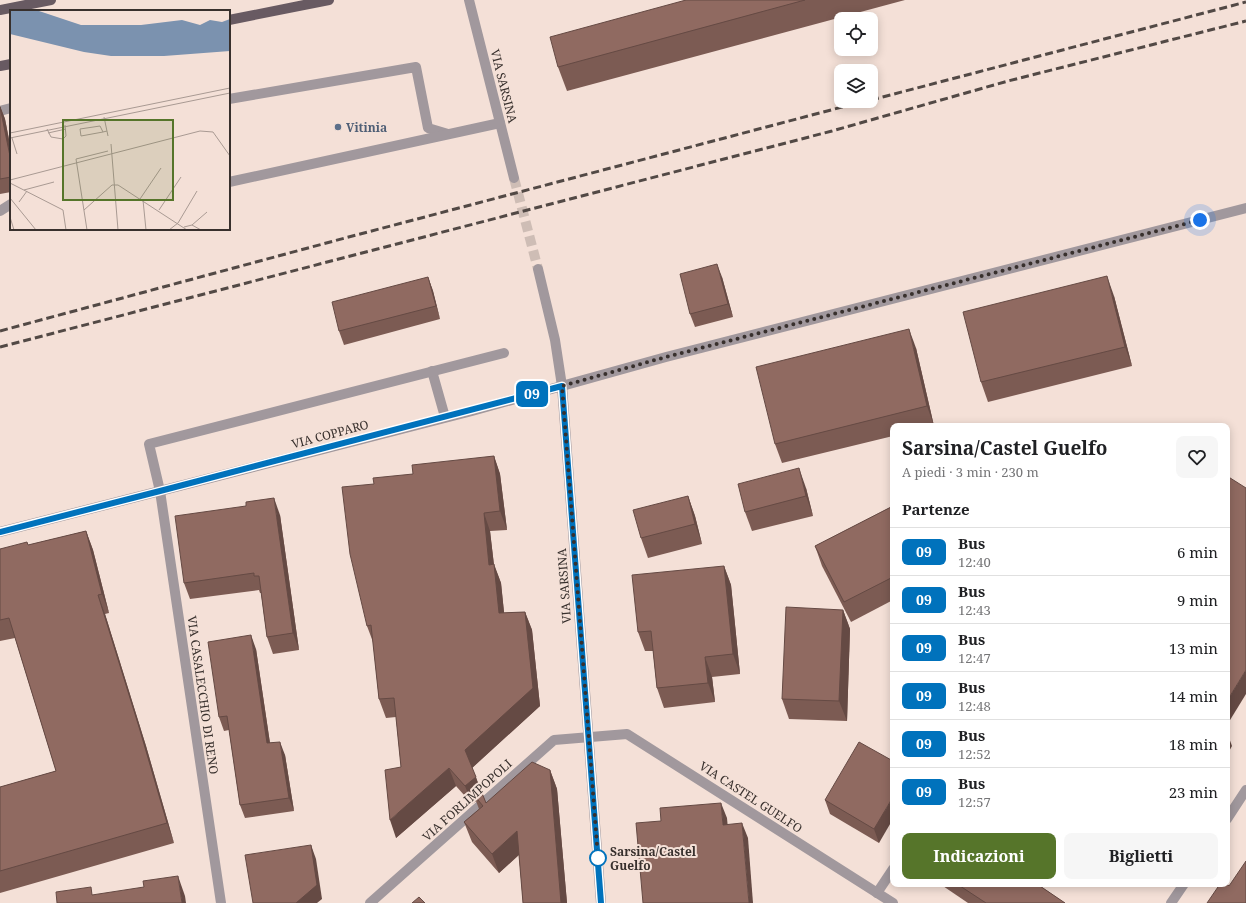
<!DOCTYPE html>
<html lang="it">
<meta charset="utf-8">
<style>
:root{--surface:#fff;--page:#f6f6f6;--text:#202124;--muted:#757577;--line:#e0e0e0;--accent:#56752a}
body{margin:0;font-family:"Noto Serif",serif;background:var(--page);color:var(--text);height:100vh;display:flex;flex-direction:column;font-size:15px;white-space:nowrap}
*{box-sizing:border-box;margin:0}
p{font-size:13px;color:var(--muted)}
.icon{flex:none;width:22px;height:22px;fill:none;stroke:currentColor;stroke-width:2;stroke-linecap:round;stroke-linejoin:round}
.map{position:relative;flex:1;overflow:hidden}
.sheet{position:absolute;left:890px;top:423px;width:340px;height:464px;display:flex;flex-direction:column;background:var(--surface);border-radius:8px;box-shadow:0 2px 10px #0003}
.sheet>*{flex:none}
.badge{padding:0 8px;border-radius:6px;font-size:14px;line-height:26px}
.fabs{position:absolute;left:834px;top:12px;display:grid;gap:8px}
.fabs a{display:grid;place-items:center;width:44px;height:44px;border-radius:8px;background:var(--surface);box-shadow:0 2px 10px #0003;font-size:20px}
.you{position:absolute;width:20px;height:20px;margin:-10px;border:3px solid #fff;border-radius:50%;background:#1a73e8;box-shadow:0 0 0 6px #1a73e833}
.map>.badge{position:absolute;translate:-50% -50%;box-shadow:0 0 0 2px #fff}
h2{padding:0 12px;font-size:15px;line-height:36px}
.round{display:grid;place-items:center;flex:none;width:42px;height:42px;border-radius:8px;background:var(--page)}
.head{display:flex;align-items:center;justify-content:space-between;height:68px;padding:0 12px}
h1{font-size:19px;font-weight:700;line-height:30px}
.action{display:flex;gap:8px;margin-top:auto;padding:8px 12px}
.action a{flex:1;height:46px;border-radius:8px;background:var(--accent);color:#fff;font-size:16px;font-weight:700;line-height:46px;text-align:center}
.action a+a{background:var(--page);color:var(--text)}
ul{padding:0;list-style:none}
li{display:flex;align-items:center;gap:12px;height:48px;padding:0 12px;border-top:1px solid var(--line)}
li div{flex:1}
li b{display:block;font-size:15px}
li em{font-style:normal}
li .badge{min-width:44px;font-weight:700;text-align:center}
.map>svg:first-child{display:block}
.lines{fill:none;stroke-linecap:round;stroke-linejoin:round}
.minor-tunnel{stroke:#cebdb5;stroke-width:10;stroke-dasharray:10 5;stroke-linecap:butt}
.minor{stroke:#a1989d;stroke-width:10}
.major{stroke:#685a62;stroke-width:10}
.rail{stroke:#524945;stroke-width:3;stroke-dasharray:8 4;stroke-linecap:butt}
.wall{fill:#7c5b53}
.shaded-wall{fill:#654a44}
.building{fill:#906a61;stroke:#654a44}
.line-casing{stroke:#fff;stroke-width:9}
.line{stroke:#0072bc;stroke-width:6}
.walk{stroke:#38302d;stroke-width:4;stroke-dasharray:0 7.2}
.service-dot{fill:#5c6f8a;stroke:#f4e0d7;stroke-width:1.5}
.stop-dot{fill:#fff;stroke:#0072bc;stroke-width:2}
.labels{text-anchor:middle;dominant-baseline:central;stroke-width:4;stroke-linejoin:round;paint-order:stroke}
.street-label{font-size:12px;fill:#38302d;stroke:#f4e0d7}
.service-label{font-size:12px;font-weight:bold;fill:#4e5e75;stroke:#f4e0d7;text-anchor:start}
.stop-label{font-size:12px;font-weight:bold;fill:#38302d;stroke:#f4e0d7;text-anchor:start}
.inset-road{fill:none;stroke:#a99a93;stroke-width:1}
.view{fill:#56752a;fill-opacity:0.15;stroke:#56752a;stroke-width:2}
.inset-edge{fill:none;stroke:#38302d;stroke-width:2}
</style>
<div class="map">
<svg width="1246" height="903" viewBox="0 0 1246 903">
<rect width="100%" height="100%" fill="#f4e0d7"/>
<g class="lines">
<path class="minor-tunnel" d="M514 178 538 269"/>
<g class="minor">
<path d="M469 0 514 178"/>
<path d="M229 99 416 67 428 128 448 134"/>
<path d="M0 111 11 108"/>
<path d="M229 182 500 123"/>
<path d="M0 211 11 204"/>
<path d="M538 269 555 340 562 386 601 903"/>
<path d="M432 371 445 417"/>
<path d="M0 532 472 411 666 357 1246 208"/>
<path d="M1227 819 1246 790"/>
<path d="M877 893 893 869"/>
<path d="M221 903 160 491 149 444 504 353"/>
<path d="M370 903 554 740 627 734 893 903"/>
<path d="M1171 903 1184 884"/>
</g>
<g class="major">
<path d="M0 10 51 0"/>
<path d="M229 20 329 0"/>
<path d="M0 66 11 64"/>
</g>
<g class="rail">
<path d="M871 100 1246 2"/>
<path d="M0 331 345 238 865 101"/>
<path d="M0 347 832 131 1008 81 1246 21"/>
</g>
</g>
<g class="wall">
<path d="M686 0H905L567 91 558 67Z"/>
<path d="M0 106 5 119 11 150V192L0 194Z"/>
<path d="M428 277 433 291 440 319 344 345 339 331Z"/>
<path d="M722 277 733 317 695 327 690 314Z"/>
<path d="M1114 296 1132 366 988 402 981 382Z"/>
<path d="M916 348 934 426H893V436L782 463 775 444Z"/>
<path d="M494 456 500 474 507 530 490 531 494 565 501 583 504 613 525 612 532 630 540 706 472 768 486 803 550 770 557 789 567 903H523L519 855 499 873 472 842 464 822 479 809 476 801 472 804 456 786 396 838 401 767 396 717 386 718 379 699 373 642 367 626 374 484 413 474Z"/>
<path d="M806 488 813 516 752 531 745 512Z"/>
<path d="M688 496 695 516 702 544 648 558 641 538Z"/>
<path d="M893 506V600L851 622 822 566 815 546Z"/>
<path d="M280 515 299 650 273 654 267 637 261 593H260L259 590 190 599 184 583Z"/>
<path d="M86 531 93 550 109 613 105 614 146 746 174 843 0 893V787L56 771 15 638 0 641V549L28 545Z"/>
<path d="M724 566 731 585 740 674 712 677 715 702 664 708 657 688 653 651H645L638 632Z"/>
<path d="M843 610 850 629 847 721 789 719 782 699Z"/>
<path d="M256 649 270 743 285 755 294 811 245 818 240 805 229 730 224 731 219 717Z"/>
<path d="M893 761 879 843 830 814 825 800Z"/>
<path d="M940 884H1037L1065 903H968Z"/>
</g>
<g class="shaded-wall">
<path d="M0 106 5 119 11 150V161Z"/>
<path d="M717 264 722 277 733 317 728 304Z"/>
<path d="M1107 276 1114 296 1132 366 1125 347Z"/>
<path d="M428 277 433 291 440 319 436 306Z"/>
<path d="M909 329 916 348 934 426 927 406Z"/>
<path d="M494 456 500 474 507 530 500 511Z"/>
<path d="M799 468 806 488 813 516 806 496Z"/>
<path d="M688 496 695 516 702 544 695 524Z"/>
<path d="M274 498 280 515 299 650 293 633Z"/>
<path d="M484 513 490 531 496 583 489 565Z"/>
<path d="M86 531 93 550 109 613 102 594Z"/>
<path d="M494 564 501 583 506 631 499 613Z"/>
<path d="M724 566 731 585 740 674 733 654Z"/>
<path d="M98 595 105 614 146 746 174 843 167 823Z"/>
<path d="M843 610 850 629 847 721 839 701Z"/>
<path d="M525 612 532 630 540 706 472 768 465 750Z"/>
<path d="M251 635 256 649 272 757 267 743Z"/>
<path d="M705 657 712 677 715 702 708 683Z"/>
<path d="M1246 670V694L1227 725V701Z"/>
<path d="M1227 732 1232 746 1227 755Z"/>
<path d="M280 742 285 755 294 811 289 798Z"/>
<path d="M449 768 456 786 396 838 390 820Z"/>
<path d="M550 770 557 789 567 903H561Z"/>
<path d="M476 777 482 795 473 794 476 801 472 804 465 786Z"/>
<path d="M893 797V819L879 843 874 829Z"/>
<path d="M721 803 727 818 729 840 723 825Z"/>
<path d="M742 823 748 838 753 903H749Z"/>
<path d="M517 831 524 850 499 873 492 854Z"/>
<path d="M311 845 316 859 322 899 317 903H296Z"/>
<path d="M178 876 185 896 186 903H182Z"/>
</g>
<g class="building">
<path d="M686 0H805L558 67 550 37Z"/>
<path d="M0 107 11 161V177L0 179Z"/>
<path d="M717 264 728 304 690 314 680 274Z"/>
<path d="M1107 276 1125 347 981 382 963 312Z"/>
<path d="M428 277 436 306 339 331 332 302Z"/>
<path d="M909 329 927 406 775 444 756 367Z"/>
<path d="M494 456 500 511 484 513 489 565 494 564 499 613 525 612 533 688 465 750 476 777 465 786 449 768 390 820 385 770 401 767 394 698 379 699 371 625 367 626 350 554 342 487 374 484 373 478 413 474 412 465Z"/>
<path d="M799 468 806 496 745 512 738 484Z"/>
<path d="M1227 476 1246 488V670L1227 701Z"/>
<path d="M688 496 695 524 641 538 633 510Z"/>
<path d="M274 498 293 633 267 637 259 576H254V573L184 583 175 516 246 506V502Z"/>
<path d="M893 506V577L844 602 815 546Z"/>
<path d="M86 531 102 594 98 595 139 727 167 823 0 871V787L56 771 9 618 0 620V549L27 542 28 545Z"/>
<path d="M724 566 733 654 705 657 708 683 657 688 651 631 638 632 632 575Z"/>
<path d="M786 607 843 610 839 701 782 699Z"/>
<path d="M251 635 267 743 280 742 289 798 240 805 227 716 219 717 208 642Z"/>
<path d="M859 742 893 761V797L874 829 825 800Z"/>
<path d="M532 762 550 770 561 903H523L517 831 492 854 464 822 483 806 473 794 480 788 486 803Z"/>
<path d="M721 803 723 825 742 823 749 903H643L636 823 661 821 660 808Z"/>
<path d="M311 845 317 885 296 903H253L245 855Z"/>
<path d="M1246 861V903H1207L1220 884H1227L1229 886Z"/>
<path d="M178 876 182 903H57L56 892 91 887 92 895 144 887 143 881Z"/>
<path d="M957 884H1037L1065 903H986Z"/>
<path d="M419 897 425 903H412Z"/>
</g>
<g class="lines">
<g class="line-casing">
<path id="line" d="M0 532 160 491 562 386 601 903"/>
</g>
<use href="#line" class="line"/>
<path class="walk" d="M598 858 562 386 666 357 1200 220"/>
</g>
<circle class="service-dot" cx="338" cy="127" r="4"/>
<circle class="stop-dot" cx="598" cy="858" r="8"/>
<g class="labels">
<g class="street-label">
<text transform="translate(504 86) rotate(76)">VIA SARSINA</text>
<text transform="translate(330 434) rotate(-15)">VIA COPPARO</text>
<text transform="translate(564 586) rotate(-94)">VIA SARSINA</text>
<text transform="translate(203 695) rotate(82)">VIA CASALECCHIO DI RENO</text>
<text transform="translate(751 797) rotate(33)">VIA CASTEL GUELFO</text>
<text transform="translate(467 800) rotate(-42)">VIA FORLIMPOPOLI</text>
</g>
<g class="service-label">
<text x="346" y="127">Vitinia</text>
</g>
<g class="stop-label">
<text x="610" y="851">Sarsina/Castel<tspan x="610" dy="14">Guelfo</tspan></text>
</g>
</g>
<g transform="translate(10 10)">
<rect width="220" height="220" fill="#f4e0d7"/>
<path d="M0 0H26L71 15H131L172 10 190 15 200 10 212 12 220 9V41L154 46H101L74 42 0 24Z" fill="#7b92af"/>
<path class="inset-road" d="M94 107 98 126M37 119 41 127 53 129 56 126 55 115M93 122 90 116 70 119 71 126 93 122 97 121M0 123 220 78M38 123 56 119M0 128 220 83M2 128 7 144M101 134 108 220M0 170 190 121 203 122 220 146M0 173 53 200 56 220M14 180 44 172M0 188 26 220M130 189 151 158M133 190 136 220M9 192 17 181M74 200 102 175H108L177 220M149 200 171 167M0 207 4 220M182 215 197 202M174 217 182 215 191 220M77 220 66 149 98 141M159 220 168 213 187 181"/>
<path class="view" d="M53 110H163V190H53Z"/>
<rect width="220" height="220" class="inset-edge"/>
</g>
</svg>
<div class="fabs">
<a><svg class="icon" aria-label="locate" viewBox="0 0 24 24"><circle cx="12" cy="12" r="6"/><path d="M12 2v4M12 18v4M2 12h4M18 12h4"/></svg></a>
<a><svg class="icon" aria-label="layers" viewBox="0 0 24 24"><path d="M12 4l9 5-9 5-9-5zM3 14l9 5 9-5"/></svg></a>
</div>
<div class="you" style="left:1200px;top:220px"></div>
<b class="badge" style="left:532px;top:394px;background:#0072bc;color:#fff">09</b>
<section class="sheet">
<div class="head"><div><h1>Sarsina/Castel Guelfo</h1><p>A piedi · 3 min · 230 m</p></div><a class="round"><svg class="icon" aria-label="heart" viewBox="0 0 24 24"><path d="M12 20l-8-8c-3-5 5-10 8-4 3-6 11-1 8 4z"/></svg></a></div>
<h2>Partenze</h2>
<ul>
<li><span class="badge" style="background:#0072bc;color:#fff">09</span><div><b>Bus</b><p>12:40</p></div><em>6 min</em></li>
<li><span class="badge" style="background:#0072bc;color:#fff">09</span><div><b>Bus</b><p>12:43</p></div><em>9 min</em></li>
<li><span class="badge" style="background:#0072bc;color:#fff">09</span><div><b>Bus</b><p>12:47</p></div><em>13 min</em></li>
<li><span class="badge" style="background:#0072bc;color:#fff">09</span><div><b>Bus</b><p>12:48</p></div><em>14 min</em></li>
<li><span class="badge" style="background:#0072bc;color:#fff">09</span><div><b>Bus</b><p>12:52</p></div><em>18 min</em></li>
<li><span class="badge" style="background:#0072bc;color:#fff">09</span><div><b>Bus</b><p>12:57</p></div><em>23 min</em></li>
</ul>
<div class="action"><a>Indicazioni</a><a>Biglietti</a></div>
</section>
</div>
